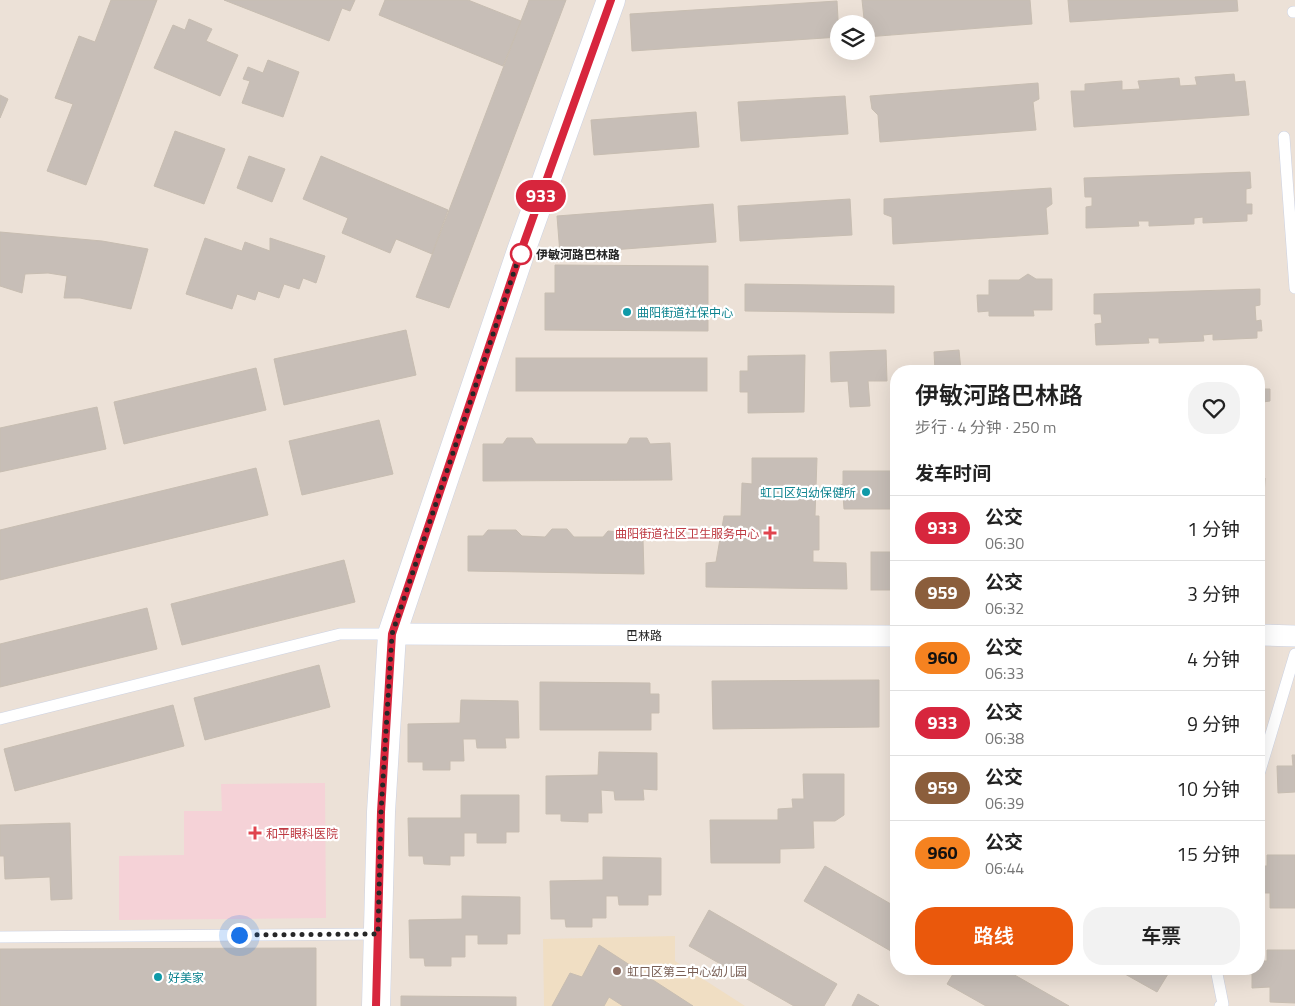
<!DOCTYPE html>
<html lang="zh">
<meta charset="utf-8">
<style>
:root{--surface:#fff;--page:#f2f2f2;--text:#222;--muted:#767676;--line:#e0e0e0;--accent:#ea580c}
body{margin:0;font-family:"Titillium Web","Noto Sans SC",sans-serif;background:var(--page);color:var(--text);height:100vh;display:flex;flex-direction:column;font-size:19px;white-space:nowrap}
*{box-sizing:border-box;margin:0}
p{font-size:16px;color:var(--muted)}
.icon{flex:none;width:28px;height:28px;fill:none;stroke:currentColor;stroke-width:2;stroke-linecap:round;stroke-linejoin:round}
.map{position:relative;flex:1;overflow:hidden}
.details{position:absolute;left:890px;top:365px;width:375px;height:610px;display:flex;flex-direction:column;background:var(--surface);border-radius:20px;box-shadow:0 5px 20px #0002}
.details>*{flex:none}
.badge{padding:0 10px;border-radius:16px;font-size:18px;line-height:32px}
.fabs{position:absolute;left:830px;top:15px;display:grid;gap:10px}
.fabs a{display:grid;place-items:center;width:45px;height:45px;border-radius:50%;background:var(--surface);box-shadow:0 5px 20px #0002;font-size:25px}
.you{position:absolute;width:25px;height:25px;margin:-12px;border:4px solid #fff;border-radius:50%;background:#1a73e8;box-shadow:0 0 0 8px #1a73e833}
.map>.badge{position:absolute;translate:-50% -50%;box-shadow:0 0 0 2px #fff}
h2{padding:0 25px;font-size:19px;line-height:45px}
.round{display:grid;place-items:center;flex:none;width:52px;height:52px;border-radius:20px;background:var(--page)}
.summary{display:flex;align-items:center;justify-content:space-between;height:85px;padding:0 25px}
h1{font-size:24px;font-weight:600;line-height:38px}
.button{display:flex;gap:10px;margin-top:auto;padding:10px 25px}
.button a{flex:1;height:58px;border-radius:20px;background:var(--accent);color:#fff;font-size:20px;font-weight:600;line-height:58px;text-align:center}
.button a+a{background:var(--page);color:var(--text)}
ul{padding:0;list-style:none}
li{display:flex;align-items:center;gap:15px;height:65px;padding:0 25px;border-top:1px solid var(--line)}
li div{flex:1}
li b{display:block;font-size:19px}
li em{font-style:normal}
li .badge{min-width:55px;font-weight:700;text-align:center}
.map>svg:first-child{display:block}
.education{fill:#f0dec3}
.medical{fill:#f5d2d7}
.building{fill:#c7beb7;stroke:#c7bdb1}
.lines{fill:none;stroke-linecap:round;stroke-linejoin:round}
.lane-casing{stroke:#ccd2e3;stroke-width:12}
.street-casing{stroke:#ccd2e3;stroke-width:22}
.secondary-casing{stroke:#ccd2e3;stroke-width:29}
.lane{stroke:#fff;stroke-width:11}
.street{stroke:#fff;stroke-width:21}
.secondary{stroke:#fff;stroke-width:28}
.line-casing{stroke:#fff;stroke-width:11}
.line{stroke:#d7263d;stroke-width:8}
.walk{stroke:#272727;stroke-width:5;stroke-dasharray:0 9}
.stop-dot{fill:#fff;stroke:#d7263d;stroke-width:2.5}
.culture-dot{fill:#0f9aa8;stroke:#fff;stroke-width:2}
.health-dot{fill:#e0444e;stroke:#fff;stroke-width:2}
.education-dot{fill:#8d6e63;stroke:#fff;stroke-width:2}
.labels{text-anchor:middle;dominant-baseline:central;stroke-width:4.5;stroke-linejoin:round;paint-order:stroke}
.stop-label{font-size:12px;font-weight:bold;fill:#272727;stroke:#fff;text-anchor:start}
.culture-label{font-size:12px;fill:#0d838f;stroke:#fff;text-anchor:start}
.health-label{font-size:12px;fill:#be3a42;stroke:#fff;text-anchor:end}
.street-label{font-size:12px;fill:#272727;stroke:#fff}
.education-label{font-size:12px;fill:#785e54;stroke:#fff;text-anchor:start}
</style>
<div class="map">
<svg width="1295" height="1006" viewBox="0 0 1295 1006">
<rect width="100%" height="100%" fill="#ece1d7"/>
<path class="education" d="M675 936V961L745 1006H544L543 939Z"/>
<path class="medical" d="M325 783 326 918 119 920V856L184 855V811H222L221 784Z"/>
<g class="building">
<path d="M111 0H157L86 185 47 171 73 104 55 98 79 36 95 42Z"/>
<path d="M224 0H355L350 11 342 8 329 41Z"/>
<path d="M385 0H468L521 21 503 66 379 15Z"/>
<path d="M529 0H566L449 308 416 297Z"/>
<path d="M862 0H1030L1032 24 866 37Z"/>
<path d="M1068 0H1237L1238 11 1070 22Z"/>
<path d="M837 1 839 37 632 51 630 14Z"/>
<path d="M189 19 212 29 206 41 238 55 220 96 154 68 173 25 185 30Z"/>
<path d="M268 60 299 72 283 117 242 103 250 81 243 79 248 67 263 73Z"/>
<path d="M1234 74 1235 82 1245 81 1249 115 1074 127 1071 91H1085V84L1122 81V90L1140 89 1138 81 1179 78 1180 86 1197 85 1195 77Z"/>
<path d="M1038 83 1039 99 1033 102 1036 130 880 142 878 115 872 109 870 96Z"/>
<path d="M0 95 8 99 0 118Z"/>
<path d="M845 96 848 134 741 141 738 102Z"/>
<path d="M696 112 699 147 594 155 591 120Z"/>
<path d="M175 131 225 149 204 204 154 186Z"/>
<path d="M249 156 285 169 272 202 237 188Z"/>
<path d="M321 156 448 210 432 254 396 239 390 253 342 233 348 218 303 199Z"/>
<path d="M1250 172 1251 188 1246 189V204H1252V214H1247V221L1203 223V217L1194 218V224L1149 226V221H1138L1139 226 1086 228V207L1092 206V197H1085L1084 178Z"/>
<path d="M1051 188 1052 204 1046 208 1048 234 893 244 892 217 884 214V199Z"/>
<path d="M850 199 852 235 740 241 738 206Z"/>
<path d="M713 204 716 242 560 254 557 216Z"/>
<path d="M0 232 102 241 148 249 131 309 80 298H64L67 276 48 273 25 274 22 293 0 286Z"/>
<path d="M205 238 242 251 245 242 270 251V238L325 256 316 283 303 278 299 289 284 284 279 298 258 291 255 300 237 294 232 309 186 294Z"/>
<path d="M555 265 708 266V331L545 330V293H555Z"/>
<path d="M1028 274 1036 279H1052V310H1033L1034 316H989V311L978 312 977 295H989V280H1019Z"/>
<path d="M745 284 894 286V313L745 311Z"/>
<path d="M1260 289V305L1255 306 1256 321 1261 320 1262 331H1257V338L1213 340V334L1203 335 1204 341 1159 343V338H1148L1149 343 1096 345 1095 324 1102 323 1101 314H1094V294Z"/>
<path d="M406 330 416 375 284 405 274 359Z"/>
<path d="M886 350 887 381H868L870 406 850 407 848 381 831 382 830 352Z"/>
<path d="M959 350 961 371H935L934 352Z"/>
<path d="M805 355 804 412 748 413V392H740V371H748V356Z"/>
<rect x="516" y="358" width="191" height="33"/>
<path d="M256 368 266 410 124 444 114 402Z"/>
<path d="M1259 389H1270V401L1263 402 1264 428H1259Z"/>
<path d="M97 407 106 449 0 472V428Z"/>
<path d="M379 420 393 474 302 495 289 441Z"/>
<path d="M507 438H532L536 444H627L630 438H647L650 444 670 443 672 480 483 481V444H503Z"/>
<path d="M752 458H817L815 516H819V550H813V562L846 563 847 589 706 587V563L716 562 724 516H741L742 483 752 484Z"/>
<path d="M256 468 268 515 0 580V530Z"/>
<path d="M843 471H896V509H844L843 495 831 489 843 484Z"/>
<path d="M1259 478H1265L1264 498H1259Z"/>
<path d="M552 529H567L574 537H603L608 531 620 532 625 538 643 539 644 574 468 571V536H483L488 530H516L522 536 545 537Z"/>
<rect x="1259" y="530" width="4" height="23"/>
<rect x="871" y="552" width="25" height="38"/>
<path d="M344 560 355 602 182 645 171 604Z"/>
<path d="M147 608 157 649 0 687V644Z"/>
<path d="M319 665 330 707 205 740 194 698Z"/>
<path d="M879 680V727L713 729 712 681Z"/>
<path d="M540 682 650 683V694H659V713H651V730H540Z"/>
<path d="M461 700 518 701 519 738H505L506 748H477L476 739H463L464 761H450V770H423V762H408V724L460 723Z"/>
<path d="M173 705 184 746 15 791 4 749Z"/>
<path d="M599 752 657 753V790L643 789 644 800H615L614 791 601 790 602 813H588V822L561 821V814H546V776L598 775Z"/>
<path d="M1292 755H1295V792L1278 793 1277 766H1293Z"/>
<path d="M803 774H844V815L835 821H813L814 848 780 849V863H711L710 820H778V809L793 808 792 799H804Z"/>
<path d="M461 795H519V832H506V843H477V833H464V856H450V865L424 864 423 856H409L408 818H461Z"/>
<path d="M70 823 72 899 51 900 50 877 5 879 4 856H0V825Z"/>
<path d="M1267 855H1295V908H1270V893H1259V866H1267Z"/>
<path d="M603 857 661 858V895H648V905H619L618 896H606V918H592V927H566L565 919H551L550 881 603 880Z"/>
<path d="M825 866 896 907V954L804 901Z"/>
<path d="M462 896 520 897V934H507V944H478V935H465V957H451V966H425L424 958H410L409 920 462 919Z"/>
<path d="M709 910 837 984 824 1006H794L689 946Z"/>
<path d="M599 945 693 1006H623L609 997 604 1006H552L570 973 582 977Z"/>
<path d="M316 948V1006H0V949Z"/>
<path d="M1267 950H1295V1003L1270 1002V987L1252 988V969H1259V961H1267Z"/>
<path d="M956 969H1004L1069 1006H986L947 984Z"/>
<path d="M1116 969H1171L1157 992Z"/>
<path d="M858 994 879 1006H852Z"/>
<path d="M401 996 516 997V1006H401Z"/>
</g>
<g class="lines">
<g class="lane-casing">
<g id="lane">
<path d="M1293 12H1295"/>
<path d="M1284 137 1295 288"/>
<path d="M0 719 340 634H392"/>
<path d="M1259 774 1295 654"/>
<path d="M0 937 378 934"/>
<path d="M1216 969 1223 1004 1220 1006"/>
</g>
</g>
<g class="street-casing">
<g id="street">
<path d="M392 634 896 636"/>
<path d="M1259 635 1295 636"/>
</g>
</g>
<g class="secondary-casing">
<path id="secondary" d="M376 1006 381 812 392 634 521 251 611 0"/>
</g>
<use href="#lane" class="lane"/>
<use href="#street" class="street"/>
<use href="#secondary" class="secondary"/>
</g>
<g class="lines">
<g class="line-casing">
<path id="line" d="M376 1006 381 812 392 634 521 251 611 0"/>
</g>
<use href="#line" class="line"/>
<path class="walk" d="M239 935 378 934 381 812 392 634 521 251V254"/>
</g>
<circle class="stop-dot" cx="521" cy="254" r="10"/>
<g class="culture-dot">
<circle cx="627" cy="312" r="5"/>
<circle cx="866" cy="492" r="5"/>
<circle cx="158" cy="977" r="5"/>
</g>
<g class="health-dot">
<path d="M767.5 525.5h5v5h5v5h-5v5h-5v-5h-5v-5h5z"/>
<path d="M252.5 825.5h5v5h5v5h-5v5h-5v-5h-5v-5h5z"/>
</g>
<circle class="education-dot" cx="617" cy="971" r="5"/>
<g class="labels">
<g class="stop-label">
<text x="536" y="254">伊敏河路巴林路</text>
</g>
<g class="culture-label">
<text x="637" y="312">曲阳街道社保中心</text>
<text x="856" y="492" text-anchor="end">虹口区妇幼保健所</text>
<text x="168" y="977">好美家</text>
</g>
<g class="health-label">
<text x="759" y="533">曲阳街道社区卫生服务中心</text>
<text x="266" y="833" text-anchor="start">和平眼科医院</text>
</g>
<g class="street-label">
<text x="644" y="635">巴林路</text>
</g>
<g class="education-label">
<text x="627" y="971">虹口区第三中心幼儿园</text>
</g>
</g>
</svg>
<div class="fabs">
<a><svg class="icon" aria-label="layers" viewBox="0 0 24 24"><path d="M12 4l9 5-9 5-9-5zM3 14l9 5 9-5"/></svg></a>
</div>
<div class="you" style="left:239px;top:935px"></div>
<b class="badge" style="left:541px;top:196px;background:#d7263d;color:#fff">933</b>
<section class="details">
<div class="summary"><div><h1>伊敏河路巴林路</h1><p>步行 · 4 分钟 · 250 m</p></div><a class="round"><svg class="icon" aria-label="heart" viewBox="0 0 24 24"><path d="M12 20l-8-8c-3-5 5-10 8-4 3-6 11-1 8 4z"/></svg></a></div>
<h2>发车时间</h2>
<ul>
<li><span class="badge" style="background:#d7263d;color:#fff">933</span><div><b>公交</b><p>06:30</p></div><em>1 分钟</em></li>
<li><span class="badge" style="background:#8b5e3c;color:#fff">959</span><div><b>公交</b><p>06:32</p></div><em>3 分钟</em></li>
<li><span class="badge" style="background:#f58220;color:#111">960</span><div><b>公交</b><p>06:33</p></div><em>4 分钟</em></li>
<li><span class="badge" style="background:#d7263d;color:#fff">933</span><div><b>公交</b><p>06:38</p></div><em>9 分钟</em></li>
<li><span class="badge" style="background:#8b5e3c;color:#fff">959</span><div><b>公交</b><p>06:39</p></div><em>10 分钟</em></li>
<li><span class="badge" style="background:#f58220;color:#111">960</span><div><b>公交</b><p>06:44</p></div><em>15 分钟</em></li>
</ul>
<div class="button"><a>路线</a><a>车票</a></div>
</section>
</div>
